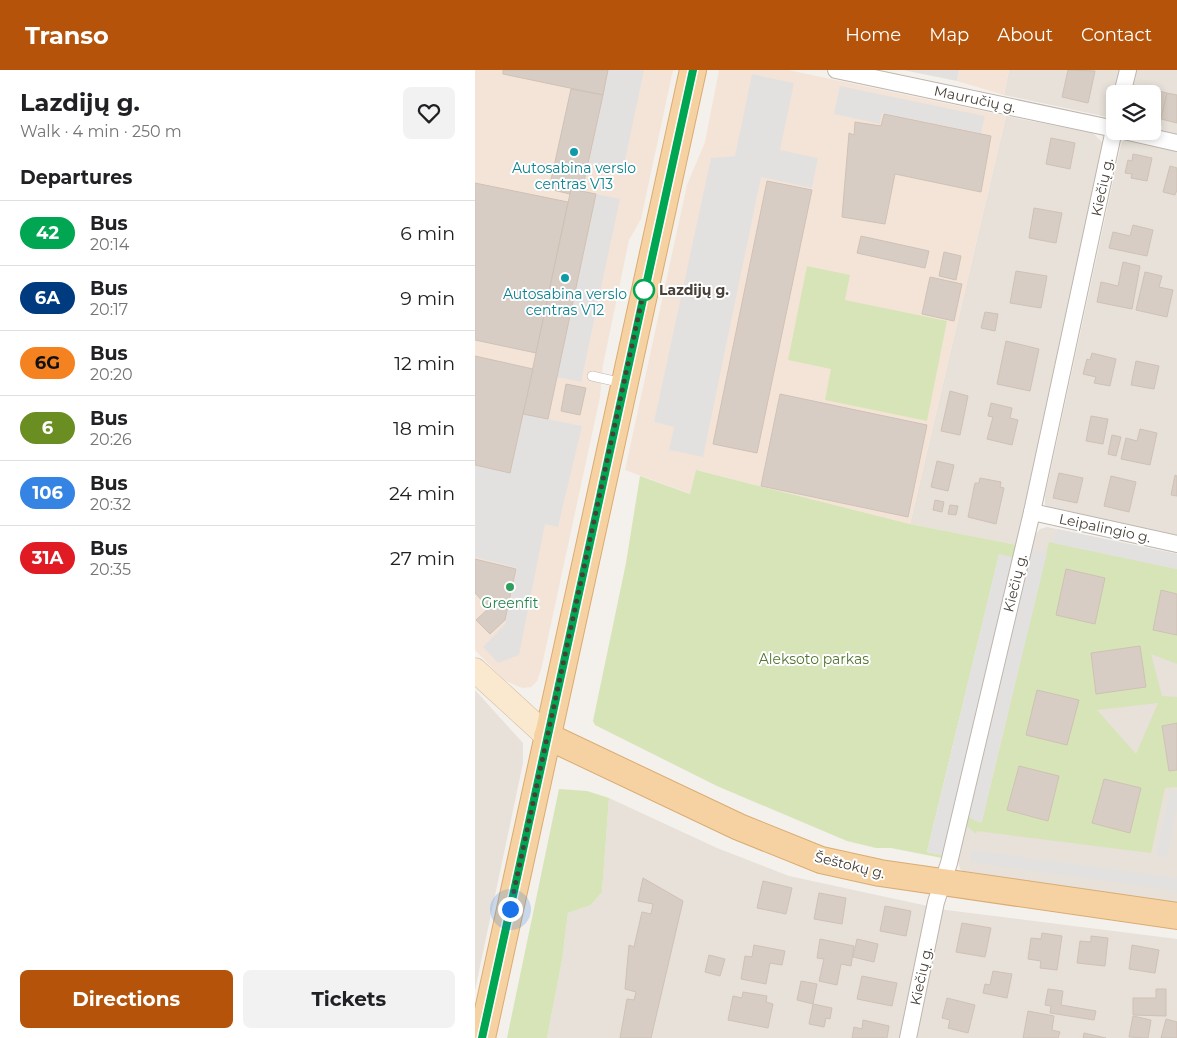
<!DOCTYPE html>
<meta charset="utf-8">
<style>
:root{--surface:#fff;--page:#f2f2f2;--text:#202124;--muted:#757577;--line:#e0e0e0;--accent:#b45309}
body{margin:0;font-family:Montserrat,sans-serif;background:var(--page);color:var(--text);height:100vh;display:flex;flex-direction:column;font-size:19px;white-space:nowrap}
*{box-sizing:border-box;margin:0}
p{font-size:16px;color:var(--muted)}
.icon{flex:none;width:28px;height:28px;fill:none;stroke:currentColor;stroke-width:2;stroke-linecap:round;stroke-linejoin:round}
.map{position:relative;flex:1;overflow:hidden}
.drawer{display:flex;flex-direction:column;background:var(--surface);width:475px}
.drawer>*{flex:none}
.badge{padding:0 10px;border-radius:16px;font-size:18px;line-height:32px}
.fabs{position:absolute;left:631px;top:15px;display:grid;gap:10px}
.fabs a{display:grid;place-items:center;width:55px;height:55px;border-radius:8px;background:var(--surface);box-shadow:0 2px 8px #0003;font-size:25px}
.you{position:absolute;width:25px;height:25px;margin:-12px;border:4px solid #fff;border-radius:50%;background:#1a73e8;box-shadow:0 0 0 8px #1a73e833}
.map>.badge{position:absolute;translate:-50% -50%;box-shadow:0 0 0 2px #fff}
h2{padding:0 20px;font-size:19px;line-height:45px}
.round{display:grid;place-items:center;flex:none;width:52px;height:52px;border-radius:8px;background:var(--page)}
.head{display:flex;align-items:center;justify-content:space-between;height:85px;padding:0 20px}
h1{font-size:24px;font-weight:700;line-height:38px}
.button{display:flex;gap:10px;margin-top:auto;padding:10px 20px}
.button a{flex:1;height:58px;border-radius:8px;background:var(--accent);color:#fff;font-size:20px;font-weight:700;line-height:58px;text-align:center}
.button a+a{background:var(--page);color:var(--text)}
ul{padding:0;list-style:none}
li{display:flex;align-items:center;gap:15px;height:65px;padding:0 20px;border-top:1px solid var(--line)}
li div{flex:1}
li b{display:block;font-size:19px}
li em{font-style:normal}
li .badge{min-width:55px;font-weight:700;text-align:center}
header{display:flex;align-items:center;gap:30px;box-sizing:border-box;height:70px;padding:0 25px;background:var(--accent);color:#fff}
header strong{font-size:24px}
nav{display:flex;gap:28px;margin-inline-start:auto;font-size:18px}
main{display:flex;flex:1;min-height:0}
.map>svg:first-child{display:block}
.residential{fill:#e7e1d9}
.commercial{fill:#f4e4d8}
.green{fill:#d7e4b7;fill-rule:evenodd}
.parking{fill:#e3e1df}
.building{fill:#d8cdc4;stroke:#cfc1b5}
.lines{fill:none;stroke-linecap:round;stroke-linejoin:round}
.lane-casing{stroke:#bfb6ae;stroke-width:10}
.street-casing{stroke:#bfb6ae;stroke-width:18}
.secondary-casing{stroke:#d3bea0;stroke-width:25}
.primary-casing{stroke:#daac72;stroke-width:28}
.lane{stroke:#fff;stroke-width:9}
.street{stroke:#fff;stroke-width:16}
.secondary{stroke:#fae9cf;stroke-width:24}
.primary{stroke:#f6d2a2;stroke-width:26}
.line-casing{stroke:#fff;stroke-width:11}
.line{stroke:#00a651;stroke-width:8}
.walk{stroke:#484039;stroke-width:5;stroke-dasharray:0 9}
.culture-dot{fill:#0f9aa8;stroke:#fff;stroke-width:2}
.stop-dot{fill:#fff;stroke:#00a651;stroke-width:2.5}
.leisure-dot{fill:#2e9e5b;stroke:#fff;stroke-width:2}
.labels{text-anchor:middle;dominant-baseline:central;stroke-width:4;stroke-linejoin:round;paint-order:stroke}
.street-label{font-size:14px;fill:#484039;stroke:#fff}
.culture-label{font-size:14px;fill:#0d838f;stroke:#fff}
.stop-label{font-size:14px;font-weight:bold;fill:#484039;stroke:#fff;text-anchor:start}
.leisure-label{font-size:14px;fill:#27864d;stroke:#fff}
.park-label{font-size:14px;fill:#547531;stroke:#fff}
</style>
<header>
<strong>Transo</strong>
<nav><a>Home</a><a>Map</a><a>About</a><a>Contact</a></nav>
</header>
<main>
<section class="drawer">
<div class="head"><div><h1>Lazdijų g.</h1><p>Walk · 4 min · 250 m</p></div><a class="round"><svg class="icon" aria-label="heart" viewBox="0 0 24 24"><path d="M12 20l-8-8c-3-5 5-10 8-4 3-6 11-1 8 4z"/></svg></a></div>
<h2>Departures</h2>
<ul>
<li><span class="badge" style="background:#00a651;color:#fff">42</span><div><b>Bus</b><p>20:14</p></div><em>6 min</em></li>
<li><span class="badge" style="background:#003b80;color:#fff">6A</span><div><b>Bus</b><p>20:17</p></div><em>9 min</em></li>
<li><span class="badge" style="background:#f58220;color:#111">6G</span><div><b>Bus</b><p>20:20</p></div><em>12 min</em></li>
<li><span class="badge" style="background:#6b8e23;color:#fff">6</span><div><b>Bus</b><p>20:26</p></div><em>18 min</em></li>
<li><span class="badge" style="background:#3584e4;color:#fff">106</span><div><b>Bus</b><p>20:32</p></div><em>24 min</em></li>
<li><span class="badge" style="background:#e01b24;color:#fff">31A</span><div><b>Bus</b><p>20:35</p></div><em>27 min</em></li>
</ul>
<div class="button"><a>Directions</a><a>Tickets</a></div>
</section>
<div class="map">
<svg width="702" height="968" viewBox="0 0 702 968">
<rect width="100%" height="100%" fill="#f4f0eb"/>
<g class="residential">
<path d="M534 0H646L636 43 632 47 529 25Z"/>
<path d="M661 0H702V66L687 63V56L678 53V24H656Z"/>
<path d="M531 46 618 63 630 75 542 475 435 454Z"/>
<path d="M649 70 702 80V466L575 440 570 435V426L646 74Z"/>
<path d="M572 457 702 484V835L496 809 485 799 483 791 491 746 559 466 565 459Z"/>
<path d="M0 620 48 673V693L0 920Z"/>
<path d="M134 728 242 778 314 806 471 840 702 869V968H72L87 890 93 843 116 835 127 822Z"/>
</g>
<g class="commercial">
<path d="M0 0H198L166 149 154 170 128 295 125 327 66 600 62 611 56 617 47 618 29 610 0 580Z"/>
<path d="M244 0H313L531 46 435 454 221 400 216 424 150 400 212 115 230 72Z"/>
<path d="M484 0H534L529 25 482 11Z"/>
</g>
<g class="green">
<path d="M332 196 375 205 370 230 472 251 452 351 350 330 356 299 313 290Z"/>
<path d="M221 400 435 454 542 475 540 488 524 485 452 782 468 785 467 788 416 778H401L372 771 242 716 120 655 118 651 151 493 165 406 215 424Z"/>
<path d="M574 472 702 499V594L676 584 687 626 702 627V717L690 718 676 783 502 761 501 764 491 755V746L507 752ZM683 633 661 684 622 640Z"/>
<path d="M84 719 112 721 134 728 127 822 116 835 93 843 87 890 72 968H32Z"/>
</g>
<g class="parking">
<path d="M133 0H169L148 100 114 93Z"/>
<path d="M428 0H484L482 11Z"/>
<path d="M277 4 319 13 305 80 343 88 337 118 286 107 228 387 194 380 199 357 179 352 236 88 260 86Z"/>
<path d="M365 16 510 46 506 63 407 43 405 54 359 44Z"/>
<path d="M121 124 145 129 106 312 82 307Z"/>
<path d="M48 344 107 356 83 457 70 454 44 585 23 593 8 577 30 554 42 498 0 487V395L35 403Z"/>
<path d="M582 459 702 484V499L578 473Z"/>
<path d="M555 479 572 483 506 753 491 746Z"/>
<path d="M524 484 540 488 468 785 452 782Z"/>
<path d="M695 720 702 721V739L692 787 681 785Z"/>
<path d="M497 780 702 808V821L495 792Z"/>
</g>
<g class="building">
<path d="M28 0H133L128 25 28 4Z"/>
<path d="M593 0 620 1 613 33 587 27Z"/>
<path d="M672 18 692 23 686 49 678 47V24H671Z"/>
<path d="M96 19 128 25 107 121 96 119 95 124 74 119Z"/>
<path d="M692 23 702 25V53L686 49Z"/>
<path d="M409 44 516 66 506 122 420 104 410 154 367 147 374 63 379 65 380 52 406 56Z"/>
<path d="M576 68 600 73 595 99 571 94Z"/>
<path d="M658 84 677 88 672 111 656 108 657 104 650 103 653 90 657 91Z"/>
<path d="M695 96 702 98V120L700 125 688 122Z"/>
<path d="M292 111 337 120 282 383 238 374Z"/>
<path d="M0 113 93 132 61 283 0 270Z"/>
<path d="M96 119 121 124 73 349 48 344Z"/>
<path d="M559 138 587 143 581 173 554 168Z"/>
<path d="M658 155 678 160 672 186 634 178 638 162 655 166Z"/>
<path d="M386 166 454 181 450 198 382 183Z"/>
<path d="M469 182 486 186 481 210 464 206Z"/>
<path d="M648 192 665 196 657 239 622 232 626 212 643 216Z"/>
<path d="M541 201 572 206 566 238 535 233Z"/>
<path d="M670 202 687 206 684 217 698 220 692 247 661 240Z"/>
<path d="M455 207 487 214 479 251 447 244Z"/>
<path d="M510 242 523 244 520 261 506 258Z"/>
<path d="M531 271 564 279 555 321 522 314Z"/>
<path d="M617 283 641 289 635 316 619 313 621 307 608 304 612 289 615 290Z"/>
<path d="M0 286 58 299 35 403 0 395Z"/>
<path d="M661 291 684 296 679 319 656 315Z"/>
<path d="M91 314 111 318 105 345 86 341Z"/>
<path d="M475 321 493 326 485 365 466 361Z"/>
<path d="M305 324 452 355 433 447 286 416Z"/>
<path d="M516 333 537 338 535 348 543 350 537 375 512 369 518 347 513 346Z"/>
<path d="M616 346 633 349 628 374 611 371Z"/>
<path d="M665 359 682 363 675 395 646 389 651 368 662 371Z"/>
<path d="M637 365 646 367 641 386 633 384Z"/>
<path d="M462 391 479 395 473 421 456 417Z"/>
<path d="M584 403 608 408 602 433 578 428Z"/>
<path d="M700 405 702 406V426L696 425Z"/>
<path d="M636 406 661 412 654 442 629 436Z"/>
<path d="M505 408 526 412 525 417 529 418 521 454 493 447 500 413H504Z"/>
<path d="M460 430 469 432 467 442 458 440Z"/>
<path d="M475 435 483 436 481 445 473 444Z"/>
<path d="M0 489 41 499 30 550 15 564 1 550 14 538 0 523Z"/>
<path d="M591 499 630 508 620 554 581 545Z"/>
<path d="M686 520 702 524V565L678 560Z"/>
<path d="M665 576 671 617 621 624 616 583Z"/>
<path d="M562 620 604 630 592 675 551 665Z"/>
<path d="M702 653V700L694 701 687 656Z"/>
<path d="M544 696 584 706 573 751 532 740Z"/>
<path d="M629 709 666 718 655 763 617 753Z"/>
<path d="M168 808 208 831 176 968H145L152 929 159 930 161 922 150 919 154 875 159 877 167 842 176 844 178 834 163 831Z"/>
<path d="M288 811 317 818 311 844 282 838Z"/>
<path d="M344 823 371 828 367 854 339 849Z"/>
<path d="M410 836 436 841 431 866 405 861Z"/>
<path d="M487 853 516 858 510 887 481 882Z"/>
<path d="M567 863 587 866 582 900 565 898 566 891 553 889 556 868 566 869Z"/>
<path d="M616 866 633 868 630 896 602 893 605 871 616 872Z"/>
<path d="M345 869 379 876 376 896 366 894 362 915 344 911 349 889 342 888Z"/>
<path d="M382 869 403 874 399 892 378 887Z"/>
<path d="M279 875 310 881 307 895 295 893 291 914 266 909 270 886 277 887Z"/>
<path d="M657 875 684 880 680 903 654 899Z"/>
<path d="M234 885 250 889 245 906 230 902Z"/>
<path d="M518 901 537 904 532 928 508 923 510 914 515 915Z"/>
<path d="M387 906 422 913 417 936 382 929Z"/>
<path d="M326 911 342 914 338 934 322 930Z"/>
<path d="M573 919 588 921 586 935 621 941 619 950 575 943 576 936 570 935Z"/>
<path d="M681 919H691V946L658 945V928H681Z"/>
<path d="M268 922 292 926 291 932 298 934 293 958 253 950 258 926 267 928Z"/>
<path d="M472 928 500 935 493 963 473 958 475 950 467 948Z"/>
<path d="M338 934 357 938 355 949 351 948 349 957 334 954Z"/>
<path d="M553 941 579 946 577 960 585 962 583 968H548Z"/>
<path d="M658 946 676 950 673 968 654 967Z"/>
<path d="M691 949 702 952V968H686Z"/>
<path d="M388 950 414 956 412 968H377L379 957 387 959Z"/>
<path d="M609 963 631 968H608Z"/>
</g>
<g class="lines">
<g class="lane-casing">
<path id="lane" d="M117 306 148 313"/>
</g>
<g class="street-casing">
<g id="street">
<path d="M361 0 640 59"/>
<path d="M647 24 653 0"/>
<path d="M649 61 702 73"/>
<path d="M557 442 702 474"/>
<path d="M433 968 461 832 474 793 557 442 640 55"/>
</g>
</g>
<g class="secondary-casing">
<path id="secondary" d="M0 600 72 666"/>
</g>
<g class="primary-casing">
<g id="primary">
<path d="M72 666 264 757 346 790 405 803 702 846"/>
<path d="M7 968 218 0"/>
</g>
</g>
<use href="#lane" class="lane"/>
<use href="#street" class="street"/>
<use href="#secondary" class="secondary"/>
<use href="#primary" class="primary"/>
</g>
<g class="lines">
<g class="line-casing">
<path id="line" d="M7 968 218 0"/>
</g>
<use href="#line" class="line"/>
<path class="walk" d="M35 839 169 220"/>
</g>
<g class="culture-dot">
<circle cx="99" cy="82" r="5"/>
<circle cx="90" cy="208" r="5"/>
</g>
<circle class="stop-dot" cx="169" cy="220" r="10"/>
<circle class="leisure-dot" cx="35" cy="517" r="5"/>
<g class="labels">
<g class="street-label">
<text transform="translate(500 29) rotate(12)">Mauručių g.</text>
<text transform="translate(627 117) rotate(-78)">Kiečių g.</text>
<text transform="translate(630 458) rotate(12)">Leipalingio g.</text>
<text transform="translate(540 513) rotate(-76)">Kiečių g.</text>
<text transform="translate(375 795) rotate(14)">Šeštokų g.</text>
<text transform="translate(446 906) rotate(-78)">Kiečių g.</text>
</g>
<g class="culture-label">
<text x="99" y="98">Autosabina verslo<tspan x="99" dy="16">centras V13</tspan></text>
<text x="90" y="224">Autosabina verslo<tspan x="90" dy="16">centras V12</tspan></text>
</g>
<g class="stop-label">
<text x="184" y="220">Lazdijų g.</text>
</g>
<g class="leisure-label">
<text x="35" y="533">Greenfit</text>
</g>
<g class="park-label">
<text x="339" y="589">Aleksoto parkas</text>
</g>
</g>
</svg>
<div class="fabs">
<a><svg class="icon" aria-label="layers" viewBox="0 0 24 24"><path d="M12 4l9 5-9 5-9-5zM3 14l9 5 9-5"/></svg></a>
</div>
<div class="you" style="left:35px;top:839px"></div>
</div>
</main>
